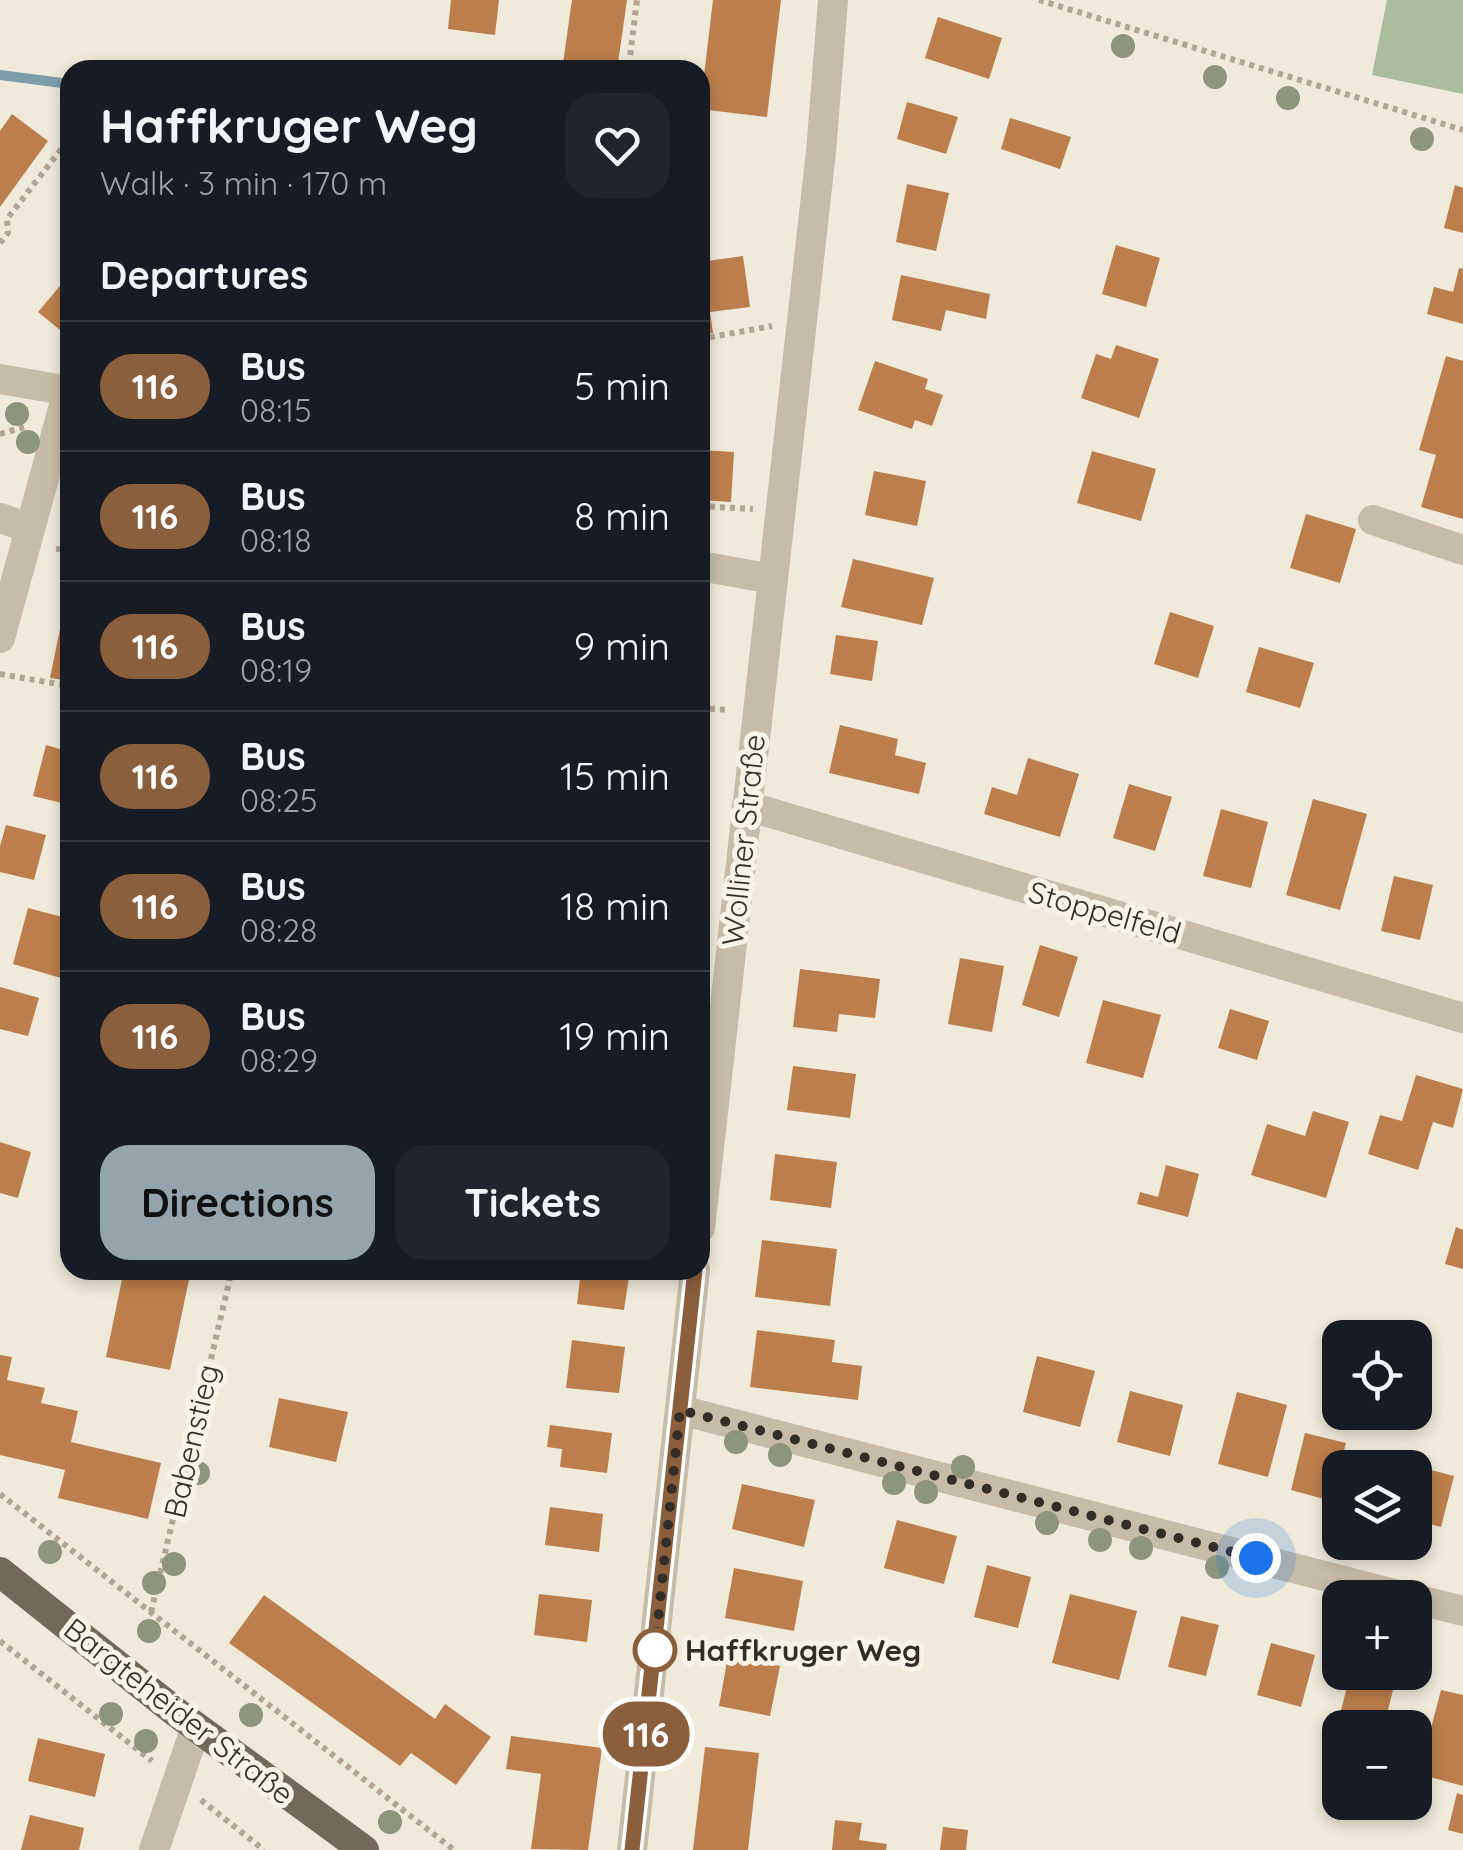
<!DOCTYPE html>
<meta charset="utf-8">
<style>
:root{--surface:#171b24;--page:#20242c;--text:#f1f3f6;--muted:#9ea1a6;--line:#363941;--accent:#93a4ac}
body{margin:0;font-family:Quicksand,sans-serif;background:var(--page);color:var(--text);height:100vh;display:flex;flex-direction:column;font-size:38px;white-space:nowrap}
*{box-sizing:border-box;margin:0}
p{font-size:32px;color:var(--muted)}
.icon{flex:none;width:55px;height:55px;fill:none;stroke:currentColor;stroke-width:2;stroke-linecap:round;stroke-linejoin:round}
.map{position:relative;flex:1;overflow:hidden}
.details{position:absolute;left:60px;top:60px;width:650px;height:1220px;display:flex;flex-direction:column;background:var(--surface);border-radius:30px;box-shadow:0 5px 15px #0003}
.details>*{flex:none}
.badge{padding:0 20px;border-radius:32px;font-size:35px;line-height:65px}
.buttons{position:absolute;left:1322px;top:1320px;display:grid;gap:20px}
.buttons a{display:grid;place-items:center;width:110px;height:110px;border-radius:20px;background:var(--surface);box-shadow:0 5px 15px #0003;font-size:50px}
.you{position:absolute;width:50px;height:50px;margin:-25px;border:8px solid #fff;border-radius:50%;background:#1a73e8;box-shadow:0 0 0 15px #1a73e833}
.map>.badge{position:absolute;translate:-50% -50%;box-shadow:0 0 0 5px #fff}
h2{padding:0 40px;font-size:38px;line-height:90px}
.round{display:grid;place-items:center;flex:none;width:105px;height:105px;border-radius:30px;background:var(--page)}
.head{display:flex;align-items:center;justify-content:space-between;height:170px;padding:0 40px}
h1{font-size:48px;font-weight:700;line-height:75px}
.primary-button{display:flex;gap:20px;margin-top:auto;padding:20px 40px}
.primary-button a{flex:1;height:115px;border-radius:30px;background:var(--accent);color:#111;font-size:40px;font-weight:700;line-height:115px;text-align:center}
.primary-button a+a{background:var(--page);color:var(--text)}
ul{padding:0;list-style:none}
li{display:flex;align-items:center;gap:30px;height:130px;padding:0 40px;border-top:2px solid var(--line)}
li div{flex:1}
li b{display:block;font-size:38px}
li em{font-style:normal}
li .badge{min-width:110px;font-weight:700;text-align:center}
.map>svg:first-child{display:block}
.green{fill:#abbd9c}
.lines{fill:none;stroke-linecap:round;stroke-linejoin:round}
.stream{stroke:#7c9eaa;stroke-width:10}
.building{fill:#bc7e4c}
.path{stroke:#b2a692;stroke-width:6;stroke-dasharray:5 5;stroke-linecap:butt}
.minor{stroke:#c6bca7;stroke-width:30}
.major{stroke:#746859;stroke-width:30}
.tree{fill:#8d957b}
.line-casing{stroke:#fff;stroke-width:22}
.line{stroke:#8b5e3c;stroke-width:15}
.walk{stroke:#332d27;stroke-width:10;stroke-dasharray:0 18}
.stop-dot{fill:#fff;stroke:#8b5e3c;stroke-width:5}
.labels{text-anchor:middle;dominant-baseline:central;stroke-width:10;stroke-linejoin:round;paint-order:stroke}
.street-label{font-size:30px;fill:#332d27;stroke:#f7f3e6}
.stop-label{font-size:30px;font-weight:bold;fill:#332d27;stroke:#f7f3e6;text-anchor:start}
</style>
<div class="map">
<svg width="1463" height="1850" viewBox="0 0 1463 1850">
<rect width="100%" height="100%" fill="#efeada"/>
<path class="green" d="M1387 0H1463V94L1372 75Z"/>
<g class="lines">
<path class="stream" d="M0 75 70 84"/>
</g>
<g class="building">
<path d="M451 0H499L495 35 448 29Z"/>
<path d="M572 0H627L617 70H562Z"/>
<path d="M713 0H781L767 117 700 109Z"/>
<path d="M938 17 1002 38 989 79 925 58Z"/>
<path d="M907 102 958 117 946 154 897 139Z"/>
<path d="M12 114 48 141 0 207V131Z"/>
<path d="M1010 118 1071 137 1060 169 1001 149Z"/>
<path d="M907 184 949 193 936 251 896 242Z"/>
<path d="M1455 185 1463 188V233L1444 228Z"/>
<path d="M1116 245 1160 258 1146 307 1102 294Z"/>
<path d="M743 256 750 307 710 312 713 333 700 335V262Z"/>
<path d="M1459 268 1463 269V324L1427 314 1434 287 1453 292Z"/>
<path d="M70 274V338L38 312Z"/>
<path d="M901 275 990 294 986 319 946 310 941 331 892 320Z"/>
<path d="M1116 345 1159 359 1139 418 1081 398 1096 354 1111 359Z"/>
<path d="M1446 356 1463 361V519L1421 507 1436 455 1419 450Z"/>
<path d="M875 361 928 379 925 389 943 395 932 426 915 420 912 429 858 410Z"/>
<path d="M700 450 734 452 731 502 700 500Z"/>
<path d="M1092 451 1156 469 1141 521 1077 503Z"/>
<path d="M874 471 926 481 917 526 865 515Z"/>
<path d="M1306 514 1356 529 1340 583 1290 568Z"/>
<path d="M853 559 934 578 922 625 841 607Z"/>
<path d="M1170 612 1214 626 1198 678 1154 664Z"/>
<path d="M61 624 70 625V681L50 678Z"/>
<path d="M836 635 878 641 872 681 830 674Z"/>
<path d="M1259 647 1314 663 1300 708 1246 692Z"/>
<path d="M840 725 898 739 895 755 926 763 919 794 829 773Z"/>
<path d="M46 745 70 752V805L33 796Z"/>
<path d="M1028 758 1079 774 1060 837 984 814 992 787 1017 795Z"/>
<path d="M1129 784 1172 797 1155 851 1113 838Z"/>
<path d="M1313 799 1367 814 1340 910 1286 895Z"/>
<path d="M1221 809 1268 822 1251 888 1203 876Z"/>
<path d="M6 825 46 835 34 880 0 872V846Z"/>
<path d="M1394 876 1433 885 1420 940 1381 931Z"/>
<path d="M28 908 70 919V937L61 978 13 964Z"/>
<path d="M1040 945 1078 957 1059 1017 1022 1005Z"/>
<path d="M960 958 1004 966 992 1032 948 1024Z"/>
<path d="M800 969 880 979 875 1018 839 1014 837 1032 793 1027Z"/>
<path d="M0 987 39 998 28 1036 0 1029Z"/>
<path d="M1103 1000 1161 1015 1143 1078 1086 1063Z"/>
<path d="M1230 1009 1269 1021 1257 1060 1218 1048Z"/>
<path d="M793 1066 856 1074 850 1118 787 1110Z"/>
<path d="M1416 1075 1463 1089 1453 1128 1433 1122 1418 1170 1368 1154 1380 1115 1402 1121Z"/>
<path d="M1313 1111 1349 1122 1326 1198 1251 1175 1267 1124 1305 1136Z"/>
<path d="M0 1142 31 1152 18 1198 0 1193Z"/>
<path d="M775 1154 837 1162 831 1208 770 1200Z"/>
<path d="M1166 1165 1199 1174 1188 1217 1137 1204 1140 1192 1158 1197Z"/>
<path d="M1456 1227 1463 1230V1269L1445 1264Z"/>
<path d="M762 1240 837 1249 830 1306 755 1297Z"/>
<path d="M124 1270H191L170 1370 106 1357Z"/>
<path d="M581 1270H630L624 1310 577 1304Z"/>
<path d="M757 1330 835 1340 832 1362 862 1366 858 1400 750 1387Z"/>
<path d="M572 1340 625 1347 619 1393 566 1388Z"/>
<path d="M0 1355 12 1357 7 1380 45 1388 41 1403 78 1411 71 1442 161 1463 148 1519 58 1498 65 1470 0 1455Z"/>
<path d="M1037 1356 1095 1371 1080 1427 1023 1412Z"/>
<path d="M1130 1391 1183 1405 1170 1456 1117 1442Z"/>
<path d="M1237 1392 1287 1405 1268 1477 1218 1464Z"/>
<path d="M279 1398 348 1412 336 1462 269 1447Z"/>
<path d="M550 1425 612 1433 607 1473 560 1467 562 1449 547 1447Z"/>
<path d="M1305 1433 1346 1443 1331 1501 1291 1490Z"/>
<path d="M1393 1460 1454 1476 1441 1527 1415 1520V1468H1391Z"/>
<path d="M742 1484 815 1500 804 1547 732 1529Z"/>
<path d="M550 1507 603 1514 599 1552 545 1545Z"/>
<path d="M897 1520 957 1536 944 1584 884 1568Z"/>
<path d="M987 1565 1031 1577 1018 1628 974 1617Z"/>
<path d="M734 1568 803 1581 794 1631 725 1618Z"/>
<path d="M539 1594 592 1600 587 1642 534 1635Z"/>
<path d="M1070 1594 1137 1611 1119 1680 1052 1663Z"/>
<path d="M264 1595 435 1719 445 1704 491 1737 456 1785 411 1753 400 1766 229 1643Z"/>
<path d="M1181 1616 1219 1625 1206 1676 1168 1667Z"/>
<path d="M1271 1643 1315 1655 1301 1707 1257 1695Z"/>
<path d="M728 1656 780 1666 770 1716 719 1706Z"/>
<path d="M1351 1672H1374L1396 1678 1384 1726 1340 1714Z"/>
<path d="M1441 1690 1463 1695V1786L1419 1774Z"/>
<path d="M511 1736 602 1748 588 1850 531 1849 541 1774 506 1769Z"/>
<path d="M38 1738 105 1754 95 1797 28 1781Z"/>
<path d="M705 1747 759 1753 748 1850H693Z"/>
<path d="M1457 1793 1463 1795V1834L1448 1830Z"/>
<path d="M30 1815 84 1828 79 1850H21Z"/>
<path d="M835 1820 862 1823 859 1840 887 1844 886 1850H832Z"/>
<path d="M943 1827 968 1830 966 1850H940Z"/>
</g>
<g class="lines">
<g class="path">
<path d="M1039 0 1463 130"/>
<path d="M629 65 637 0"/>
<path d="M0 243 8 233 7 219 62 148"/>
<path d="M700 339 772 326"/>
<path d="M0 434 28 426"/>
<path d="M700 506 753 509"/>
<path d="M56 549 70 550"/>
<path d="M0 674 70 686"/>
<path d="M700 708 729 710"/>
<path d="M0 1494 454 1850"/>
<path d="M151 1612 232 1270"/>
<path d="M0 1641 152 1761"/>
<path d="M201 1800 264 1850"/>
</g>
<g class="minor">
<path d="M0 379 70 391"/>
<path d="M0 518 30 528"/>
<path d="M1373 520 1463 550"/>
<path d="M700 566 772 579"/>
<path d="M0 638 68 391"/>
<path d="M747 806 1463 1018"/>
<path d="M700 1228 821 152 833 0"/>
<path d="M680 1410 1410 1598"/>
<path d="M1415 1599 1463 1611"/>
<path d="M154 1850 196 1727"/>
<path d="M632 1850 695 1270"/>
</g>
<path class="major" d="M0 1572 177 1713 364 1850"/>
</g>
<g class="tree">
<circle cx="1123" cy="46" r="12"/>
<circle cx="1215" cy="77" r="12"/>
<circle cx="1288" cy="98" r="12"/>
<circle cx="1422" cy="139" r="12"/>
<circle cx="17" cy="414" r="12"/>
<circle cx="28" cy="442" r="12"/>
<circle cx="736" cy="1442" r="12"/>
<circle cx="780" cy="1455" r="12"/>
<circle cx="963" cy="1467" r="12"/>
<circle cx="198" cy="1473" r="12"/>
<circle cx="894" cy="1483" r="12"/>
<circle cx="926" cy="1492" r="12"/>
<circle cx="1047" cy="1523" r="12"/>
<circle cx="1100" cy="1540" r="12"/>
<circle cx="1141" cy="1548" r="12"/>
<circle cx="50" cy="1552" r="12"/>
<circle cx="174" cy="1564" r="12"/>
<circle cx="1217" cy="1567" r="12"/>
<circle cx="154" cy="1583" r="12"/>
<circle cx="149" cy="1631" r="12"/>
<circle cx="111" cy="1714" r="12"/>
<circle cx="251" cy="1715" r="12"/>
<circle cx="146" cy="1741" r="12"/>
<circle cx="390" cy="1822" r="12"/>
</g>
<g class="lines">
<g class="line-casing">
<path id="line" d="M632 1850 695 1270"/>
</g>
<use href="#line" class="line"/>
<path class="walk" d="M655 1650 680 1410 1256 1558"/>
</g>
<circle class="stop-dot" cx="655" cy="1650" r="20"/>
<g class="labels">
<g class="street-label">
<text transform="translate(743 840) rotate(-84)">Wolliner Straße</text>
<text transform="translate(1105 912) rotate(16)">Stoppelfeld</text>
<text transform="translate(191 1441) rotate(-77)">Babenstieg</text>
<text transform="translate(179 1711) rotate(38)">Bargteheider Straße</text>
</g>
<g class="stop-label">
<text x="685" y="1650">Haffkruger Weg</text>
</g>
</g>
</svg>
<div class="buttons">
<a><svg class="icon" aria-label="locate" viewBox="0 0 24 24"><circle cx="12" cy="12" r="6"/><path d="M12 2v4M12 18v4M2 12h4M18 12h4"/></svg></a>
<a><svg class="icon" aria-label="layers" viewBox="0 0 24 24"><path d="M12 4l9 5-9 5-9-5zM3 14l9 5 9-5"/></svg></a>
<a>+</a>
<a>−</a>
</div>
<div class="you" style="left:1256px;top:1558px"></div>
<b class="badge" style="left:646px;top:1734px;background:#8b5e3c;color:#fff">116</b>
<section class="details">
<div class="head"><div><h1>Haffkruger Weg</h1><p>Walk · 3 min · 170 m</p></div><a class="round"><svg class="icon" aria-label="heart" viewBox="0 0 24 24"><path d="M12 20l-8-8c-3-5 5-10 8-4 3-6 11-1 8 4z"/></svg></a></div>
<h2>Departures</h2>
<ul>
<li><span class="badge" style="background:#8b5e3c;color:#fff">116</span><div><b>Bus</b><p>08:15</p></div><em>5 min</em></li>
<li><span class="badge" style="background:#8b5e3c;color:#fff">116</span><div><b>Bus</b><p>08:18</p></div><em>8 min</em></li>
<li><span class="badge" style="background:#8b5e3c;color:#fff">116</span><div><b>Bus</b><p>08:19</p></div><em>9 min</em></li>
<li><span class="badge" style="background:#8b5e3c;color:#fff">116</span><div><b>Bus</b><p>08:25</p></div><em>15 min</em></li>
<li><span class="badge" style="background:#8b5e3c;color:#fff">116</span><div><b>Bus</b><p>08:28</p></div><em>18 min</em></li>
<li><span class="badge" style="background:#8b5e3c;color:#fff">116</span><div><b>Bus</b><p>08:29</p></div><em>19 min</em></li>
</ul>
<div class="primary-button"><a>Directions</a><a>Tickets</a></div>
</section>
</div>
